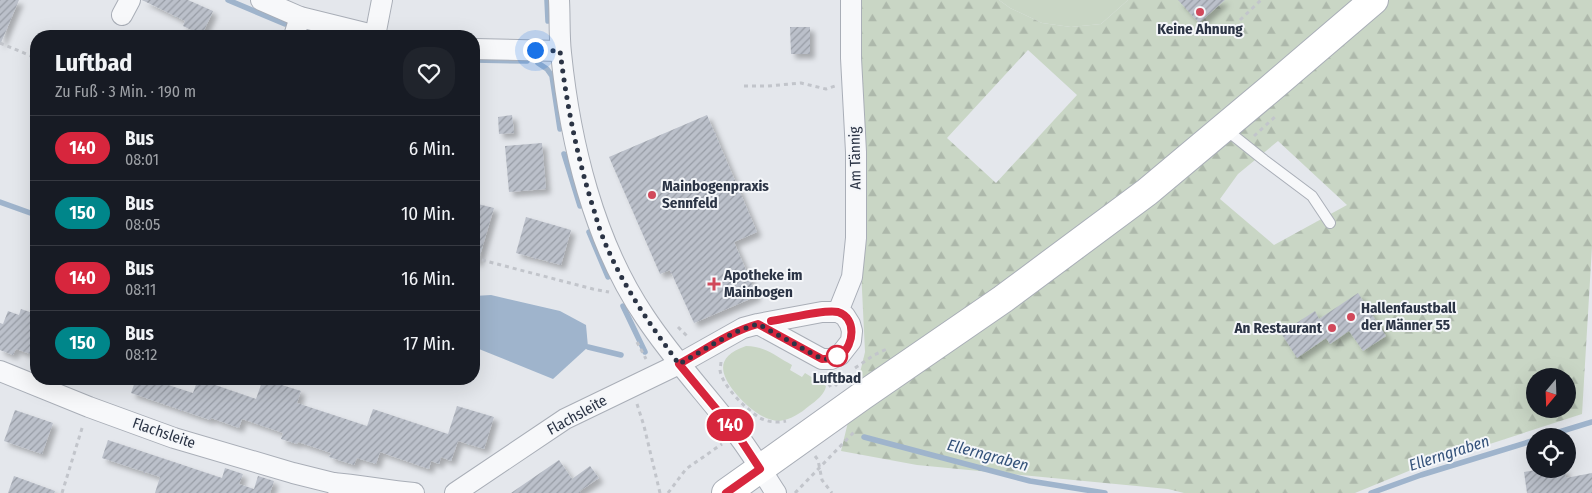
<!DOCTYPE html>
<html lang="de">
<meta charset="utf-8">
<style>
:root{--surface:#171b24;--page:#20242c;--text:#f1f3f6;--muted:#9ea1a6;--line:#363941}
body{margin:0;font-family:"Fira Sans Condensed",sans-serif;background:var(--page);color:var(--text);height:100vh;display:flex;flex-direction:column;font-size:19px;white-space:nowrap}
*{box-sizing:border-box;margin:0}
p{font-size:16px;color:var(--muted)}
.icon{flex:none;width:28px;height:28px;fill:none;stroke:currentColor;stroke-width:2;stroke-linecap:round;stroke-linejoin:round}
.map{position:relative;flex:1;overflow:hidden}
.details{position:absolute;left:30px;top:30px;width:450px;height:355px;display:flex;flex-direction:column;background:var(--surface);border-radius:20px;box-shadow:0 5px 20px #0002}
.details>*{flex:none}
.badge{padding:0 10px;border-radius:16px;font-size:18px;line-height:32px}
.needle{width:32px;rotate:199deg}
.buttons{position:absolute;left:1526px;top:368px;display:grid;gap:10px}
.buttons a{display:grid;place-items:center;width:50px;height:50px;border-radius:50%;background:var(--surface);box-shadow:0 5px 20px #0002;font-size:25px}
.you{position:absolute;width:25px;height:25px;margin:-12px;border:4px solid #fff;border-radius:50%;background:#1a73e8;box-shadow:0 0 0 8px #1a73e833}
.map>.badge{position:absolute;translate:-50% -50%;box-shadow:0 0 0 2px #fff}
.round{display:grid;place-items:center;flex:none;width:52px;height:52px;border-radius:20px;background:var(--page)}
.summary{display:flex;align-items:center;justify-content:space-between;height:85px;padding:0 25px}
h1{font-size:24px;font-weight:700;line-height:38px}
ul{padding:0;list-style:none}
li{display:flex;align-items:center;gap:15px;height:65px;padding:0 25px;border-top:1px solid var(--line)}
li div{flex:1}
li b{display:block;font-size:19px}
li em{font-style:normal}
li .badge{min-width:55px;font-weight:700;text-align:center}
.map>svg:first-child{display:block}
.grass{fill:#c9d6c5}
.forest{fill:url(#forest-firs);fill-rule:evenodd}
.water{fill:#9fb4cc}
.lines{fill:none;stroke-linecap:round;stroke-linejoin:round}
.stream{stroke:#9fb4cc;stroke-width:5.5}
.building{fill:url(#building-hatch);filter:url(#shadow)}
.service-casing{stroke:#a9aeb7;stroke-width:12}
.minor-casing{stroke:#a9aeb7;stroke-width:22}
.secondary-casing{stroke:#a9aeb7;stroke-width:30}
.path{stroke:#c2c5cb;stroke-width:3;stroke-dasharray:4 4;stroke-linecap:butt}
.service{stroke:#f7f8fa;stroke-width:10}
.minor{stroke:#f7f8fa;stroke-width:20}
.secondary{stroke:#fff;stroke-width:28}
.line-casing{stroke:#fff;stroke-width:11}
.line{stroke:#d7263d;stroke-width:8}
.walk{stroke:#2b3445;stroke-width:5;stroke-dasharray:0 9}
.poi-dot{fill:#d1495b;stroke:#f4f6f9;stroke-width:2}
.stop-dot{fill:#fff;stroke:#d7263d;stroke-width:2.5}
.labels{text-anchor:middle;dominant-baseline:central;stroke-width:4;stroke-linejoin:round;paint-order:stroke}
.poi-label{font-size:15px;font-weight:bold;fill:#2b3445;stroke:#f4f6f9;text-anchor:start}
.street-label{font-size:15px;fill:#2b3445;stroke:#f4f6f9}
.stop-label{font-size:15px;font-weight:bold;fill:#2b3445;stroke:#f4f6f9}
.water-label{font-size:16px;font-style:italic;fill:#34527a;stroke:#f4f6f9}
</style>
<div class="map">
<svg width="1592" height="493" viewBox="0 0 1592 493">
<defs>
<pattern id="forest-firs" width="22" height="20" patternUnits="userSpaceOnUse" patternTransform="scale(1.25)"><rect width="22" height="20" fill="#c9d6c5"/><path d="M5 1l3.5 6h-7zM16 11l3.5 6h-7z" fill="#adb8ab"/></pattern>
<pattern id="building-hatch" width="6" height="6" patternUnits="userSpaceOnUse" patternTransform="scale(1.25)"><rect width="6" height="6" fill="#bbc0ca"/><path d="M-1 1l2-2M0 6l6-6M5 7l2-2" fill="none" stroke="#989da6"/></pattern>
<filter id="shadow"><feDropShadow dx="4.5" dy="4.5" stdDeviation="2.5" flood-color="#0004"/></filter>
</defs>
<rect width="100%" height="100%" fill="#e4e7ec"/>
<g class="grass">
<path d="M999 0H1128L1101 24 1071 27 1042 23 1010 8Z"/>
<path d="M746 346C765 346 777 357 792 365L790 370 802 377 805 373 826 386C825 394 816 401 809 406 801 413 790 420 779 421 763 421 747 406 737 395 719 373 715 357 746 346Z"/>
</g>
<path class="forest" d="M858 0H999L1010 8 1042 23 1071 27 1101 24 1128 0H1592V247L1582 414 1416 468 1355 493H1184L1168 489 917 465 841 451 865 352 859 227ZM1028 50 1077 95 996 183 947 138ZM1278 141 1347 205 1274 245 1220 199 1238 174ZM1535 376H1568V409H1535Z"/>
<path class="water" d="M491 295 560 311 586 325 588 347 553 379 474 347V296Z"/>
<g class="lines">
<g class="stream">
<path d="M228 0 285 24"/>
<path d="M547 0 548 21"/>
<path d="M311 32 330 36"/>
<path d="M474 60 527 61"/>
<path d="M538 63 547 69 552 76 560 129"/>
<path d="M564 154 580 206"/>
<path d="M0 202 36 215"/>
<path d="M589 232 608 277"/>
<path d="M623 306 645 352"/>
<path d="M588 347 621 355"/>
<path d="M1546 436 1592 422"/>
<path d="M864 437 1030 481 1105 493"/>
<path d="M1371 493 1421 475 1535 440"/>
</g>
</g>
<g class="building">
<path d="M0 0H19L0 45Z"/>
<path d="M142 0H188L213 11 202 35 183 26 185 21Z"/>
<path d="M1178 0H1225L1199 23Z"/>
<path d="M790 27H810V54H791Z"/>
<path d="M512 115 514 133 499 134 498 117Z"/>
<path d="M707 115 757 232 734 242 757 296 694 323 670 270 660 274 609 157Z"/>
<path d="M542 143 546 189 509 192 505 146Z"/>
<path d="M474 203 494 208 478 262 474 261Z"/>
<path d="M526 217 571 230 561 265 516 253Z"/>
<path d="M1358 293 1386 336 1363 351 1349 331 1330 344 1326 338 1297 358 1281 333 1315 311 1319 319Z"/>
<path d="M21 309 36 314V356L16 349 13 355 0 350V323L3 324 8 311 19 315Z"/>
<path d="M136 379H167L165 384 193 393 198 379 256 399 263 379 301 391 297 403 367 426 373 409 448 434 457 406 494 417 484 449 458 441 451 461 441 457 439 464 431 461 429 469 380 452 376 464 357 458 354 465 329 457 331 453 298 442 297 444 281 439 283 433 242 419 239 428 211 418 210 420 131 393Z"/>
<path d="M15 410 53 423 42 454 4 441Z"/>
<path d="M108 440 222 478 225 468 243 474 239 484 254 489 258 476 274 481 270 493H155L160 477 102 458Z"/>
<path d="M559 460 572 479 590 466 599 478 580 491 581 493H511Z"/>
<path d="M1541 469H1565L1566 478 1592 473V493H1527L1524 472Z"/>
<path d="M14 476 55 491 54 493H8Z"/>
</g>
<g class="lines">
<g class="service-casing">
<path id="service" d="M1224 128 1264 160 1312 196 1330 223"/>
</g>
<g class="minor-casing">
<g id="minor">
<path d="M261 0 300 17 377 36"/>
<path d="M559 0C560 17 559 36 561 53 570 142 594 242 645 317 672 358 706 394 736 433 751 452 763 473 776 493"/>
<path d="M122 15 130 0"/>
<path d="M294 36 300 17"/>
<path d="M375 36 382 0"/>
<path d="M474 49 560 51"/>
<path d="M838 312 852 277 856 238V152L851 58V0"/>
<path d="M0 371 89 407 174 438 293 473 333 483 343 493"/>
<path d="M333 483C360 485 387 491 414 493"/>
<path d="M455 493 565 419 679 364 743 328 758 324 822 312H838L845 316 850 324 852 331 851 341 840 355 831 359H822L758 324"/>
</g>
</g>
<g class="secondary-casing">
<path id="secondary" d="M726 493 862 396 1003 299 1147 192 1270 89 1374 0"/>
</g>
<g class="path">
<path d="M1240 20 1261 0"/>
<path d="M0 43 36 58"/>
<path d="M744 86H768L801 83 826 89 835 86"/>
<path d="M1254 136 1277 115"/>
<path d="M474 258 593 289 609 292"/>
<path d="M678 327 689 338"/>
<path d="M637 342 646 359"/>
<path d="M721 362C721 363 720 369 720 370 722 386 747 410 760 418 768 422 777 423 786 421"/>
<path d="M855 368 874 355 889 348"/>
<path d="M824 377 832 389"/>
<path d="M835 386 844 376"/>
<path d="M637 404 644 426 660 493"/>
<path d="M815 456 818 460 822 480 832 493"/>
<path d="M62 493 83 425"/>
<path d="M668 493 686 469 722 444"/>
<path d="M795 493 855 431"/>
</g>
<use href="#service" class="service"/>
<use href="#minor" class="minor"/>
<use href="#secondary" class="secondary"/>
</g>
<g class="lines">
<g class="line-casing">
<path id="line" d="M726 493 760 469 737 434 679 364C705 350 729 332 758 324L822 359C828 359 836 359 841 355 854 345 857 318 838 312 824 309 787 319 771 321"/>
</g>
<use href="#line" class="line"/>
<path class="walk" d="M535 50 560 51C567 105 576 152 592 204 595 213 597 221 600 230 618 279 648 322 679 364 705 350 729 332 758 324L822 359H831L840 355 837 356"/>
</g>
<g class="poi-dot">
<circle cx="1200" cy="12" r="5"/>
<circle cx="652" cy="195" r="5"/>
<path d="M711.5 276.5h5v5h5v5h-5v5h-5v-5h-5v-5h5z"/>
<circle cx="1351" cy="317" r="5"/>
<circle cx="1332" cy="328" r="5"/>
</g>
<circle class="stop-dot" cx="837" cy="356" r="10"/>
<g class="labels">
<g class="poi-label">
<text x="1200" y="29" text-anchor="middle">Keine Ahnung</text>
<text x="662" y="186">Mainbogenpraxis<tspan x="662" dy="17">Sennfeld</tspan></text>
<text x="724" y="275">Apotheke im<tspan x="724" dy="17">Mainbogen</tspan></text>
<text x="1361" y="308">Hallenfaustball<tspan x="1361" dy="17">der Männer 55</tspan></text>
<text x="1322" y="328" text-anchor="end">An Restaurant</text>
</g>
<g class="street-label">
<text transform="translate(855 158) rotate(-91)">Am Tännig</text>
<text transform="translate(577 415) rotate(-29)">Flachsleite</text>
<text transform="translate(164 433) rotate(19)">Flachsleite</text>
</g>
<g class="stop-label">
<text x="837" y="378">Luftbad</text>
</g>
<g class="water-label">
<text transform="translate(1449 453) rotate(-18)">Ellerngraben</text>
<text transform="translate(988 455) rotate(15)">Ellerngraben</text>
</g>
</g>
</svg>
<div class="buttons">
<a><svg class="needle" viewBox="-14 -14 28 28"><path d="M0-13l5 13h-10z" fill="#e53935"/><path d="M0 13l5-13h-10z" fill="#9ea1a6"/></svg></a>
<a><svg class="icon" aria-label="locate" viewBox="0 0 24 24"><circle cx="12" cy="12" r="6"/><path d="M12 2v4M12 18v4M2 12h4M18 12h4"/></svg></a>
</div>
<div class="you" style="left:535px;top:50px"></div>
<b class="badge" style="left:730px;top:425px;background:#d7263d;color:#fff">140</b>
<section class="details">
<div class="summary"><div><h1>Luftbad</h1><p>Zu Fuß · 3 Min. · 190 m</p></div><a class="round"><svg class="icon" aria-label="heart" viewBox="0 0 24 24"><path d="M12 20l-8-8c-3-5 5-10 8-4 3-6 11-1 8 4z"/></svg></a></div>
<ul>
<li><span class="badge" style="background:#d7263d;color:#fff">140</span><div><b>Bus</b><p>08:01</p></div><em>6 Min.</em></li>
<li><span class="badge" style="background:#00868a;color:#fff">150</span><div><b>Bus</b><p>08:05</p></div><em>10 Min.</em></li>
<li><span class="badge" style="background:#d7263d;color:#fff">140</span><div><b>Bus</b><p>08:11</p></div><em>16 Min.</em></li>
<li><span class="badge" style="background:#00868a;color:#fff">150</span><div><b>Bus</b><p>08:12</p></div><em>17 Min.</em></li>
</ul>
</section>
</div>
